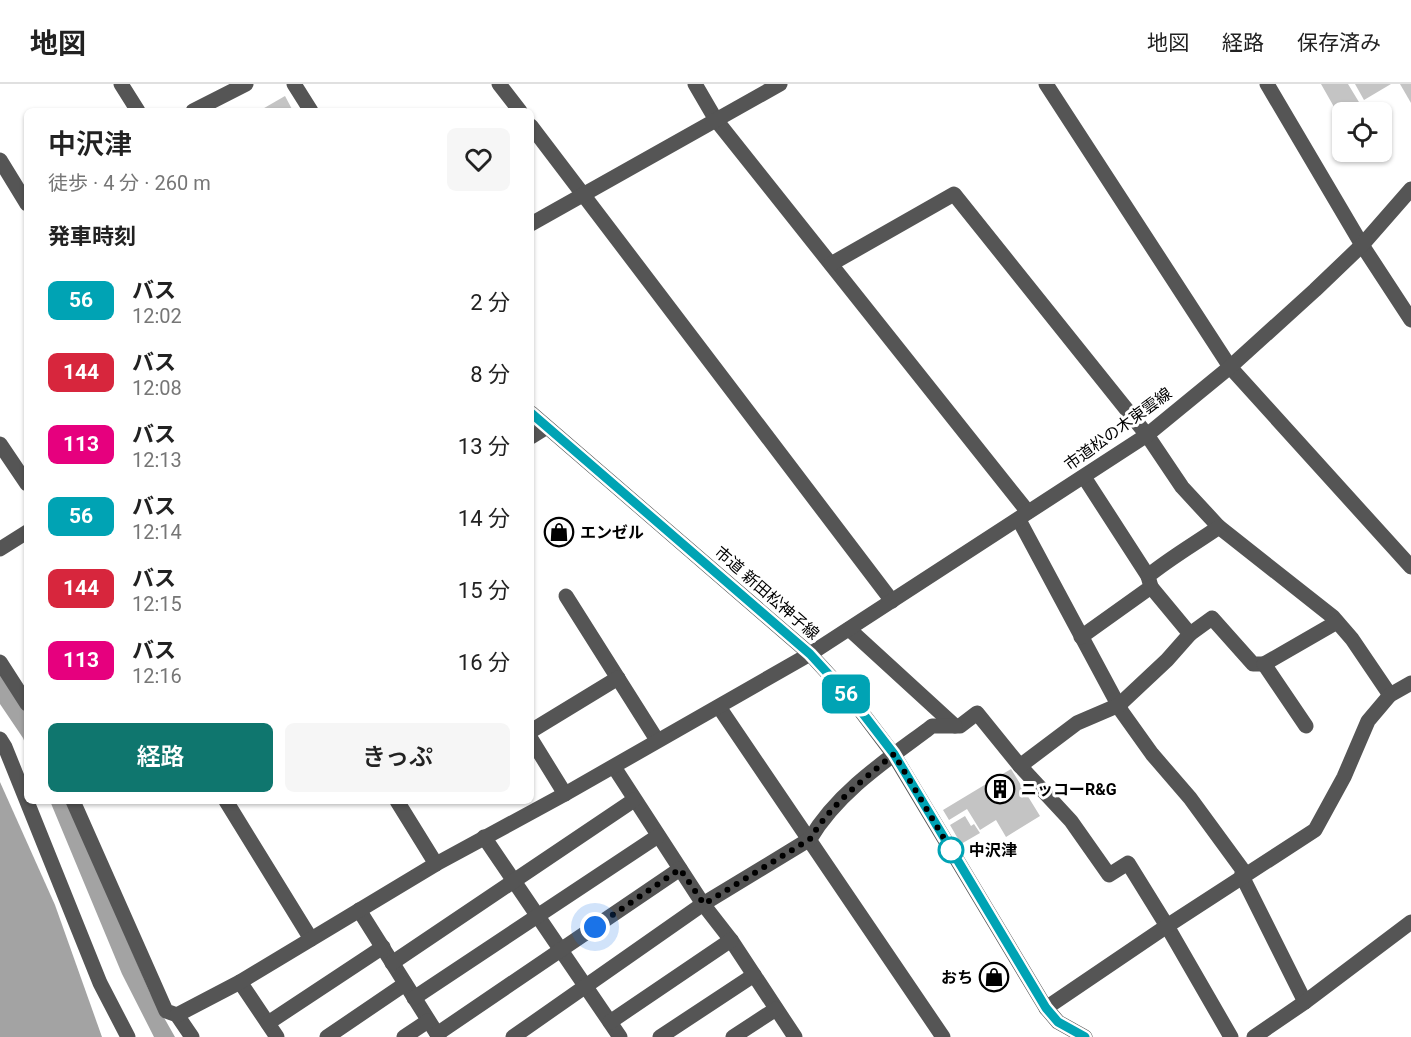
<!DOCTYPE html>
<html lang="ja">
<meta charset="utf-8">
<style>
:root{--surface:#fff;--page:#f6f6f6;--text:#222;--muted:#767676;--line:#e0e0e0;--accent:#0f766e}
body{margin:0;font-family:Roboto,"Noto Sans JP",sans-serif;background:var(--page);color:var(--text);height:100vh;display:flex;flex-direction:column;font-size:22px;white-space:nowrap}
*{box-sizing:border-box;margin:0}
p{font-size:20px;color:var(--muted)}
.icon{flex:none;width:33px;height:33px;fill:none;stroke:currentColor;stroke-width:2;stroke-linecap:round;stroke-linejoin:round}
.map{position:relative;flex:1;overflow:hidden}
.panel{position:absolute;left:24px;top:24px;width:510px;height:696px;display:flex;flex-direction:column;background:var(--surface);border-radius:9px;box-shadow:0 2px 4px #0004}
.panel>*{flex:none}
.badge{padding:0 12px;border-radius:9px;font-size:21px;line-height:39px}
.buttons{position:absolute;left:1332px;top:18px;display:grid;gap:12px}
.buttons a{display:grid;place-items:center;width:60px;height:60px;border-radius:9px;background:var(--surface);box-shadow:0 2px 4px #0004;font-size:30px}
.you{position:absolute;width:30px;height:30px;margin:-15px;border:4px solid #fff;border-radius:50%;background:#1a73e8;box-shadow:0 0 0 9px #1a73e833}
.map>.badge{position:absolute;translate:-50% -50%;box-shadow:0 0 0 3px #fff}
h2{padding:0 24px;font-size:22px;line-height:54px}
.round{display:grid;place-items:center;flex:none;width:63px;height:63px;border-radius:9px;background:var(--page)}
.headline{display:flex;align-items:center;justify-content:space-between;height:102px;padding:0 24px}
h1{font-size:28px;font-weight:600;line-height:45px}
.button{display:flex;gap:12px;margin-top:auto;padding:12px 24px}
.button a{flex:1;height:69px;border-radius:9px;background:var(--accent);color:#fff;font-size:24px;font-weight:600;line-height:69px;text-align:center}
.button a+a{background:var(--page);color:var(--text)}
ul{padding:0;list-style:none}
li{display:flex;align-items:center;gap:18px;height:72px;padding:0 24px}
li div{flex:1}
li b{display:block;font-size:22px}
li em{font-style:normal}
li .badge{min-width:66px;font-weight:700;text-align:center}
header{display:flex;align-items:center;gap:36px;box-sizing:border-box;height:84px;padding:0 30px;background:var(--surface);border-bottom:2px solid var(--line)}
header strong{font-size:28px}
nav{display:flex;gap:33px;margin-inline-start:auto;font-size:21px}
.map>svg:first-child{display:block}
.water{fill:#a3a3a3}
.building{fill:#c4c4c4}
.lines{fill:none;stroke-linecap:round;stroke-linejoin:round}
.minor{stroke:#555;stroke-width:15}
.line-casing{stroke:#fff;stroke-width:14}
.line{stroke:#00a3b4;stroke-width:9}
.walk{stroke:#000;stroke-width:6;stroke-dasharray:0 10.8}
.stop-dot{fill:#fff;stroke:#00a3b4;stroke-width:3}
.labels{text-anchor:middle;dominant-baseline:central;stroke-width:6;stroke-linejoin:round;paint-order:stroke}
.street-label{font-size:16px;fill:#000;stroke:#fff}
.poi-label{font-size:16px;font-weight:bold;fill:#000;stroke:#fff;text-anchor:start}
.stop-label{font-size:16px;font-weight:bold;fill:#000;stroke:#fff;text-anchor:start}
</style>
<header>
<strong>地図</strong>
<nav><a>地図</a><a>経路</a><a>保存済み</a></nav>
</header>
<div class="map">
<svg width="1411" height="953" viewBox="0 0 1411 953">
<rect width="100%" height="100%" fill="#fff"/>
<g class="water">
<path d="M0 588 27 631V664L23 654 0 620Z"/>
<path d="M0 698 55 821 102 953H0Z"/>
<path d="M50 717H67L150 909 175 953H154L122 890Z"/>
</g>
<g class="building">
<path d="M1321 0H1348L1365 28H1342V37Z"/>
<path d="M1355 0H1391L1364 16Z"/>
<path d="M1400 0H1411V19Z"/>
<path d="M285 12 293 27H259Z"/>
<path d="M1011 685 1040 732 1006 753 996 736 980 746 967 725 949 736 943 726Z"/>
<path d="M965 732 971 742 974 740 980 749 961 760 950 741Z"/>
</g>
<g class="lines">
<g class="minor">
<path d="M121 0 138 27"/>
<path d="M294 0 311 27"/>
<path d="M499 0 520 27"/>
<path d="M695 0 716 36 1028 428"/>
<path d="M1046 0 1230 283 1411 483"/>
<path d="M1267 0 1362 161 1411 236"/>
<path d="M193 27 246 0"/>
<path d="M531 42 892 517"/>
<path d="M0 76 27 120"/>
<path d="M531 140 780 0"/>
<path d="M831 180 954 110 1147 351 1182 403 1219 443 1333 533 1352 555 1390 611"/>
<path d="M531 329 810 570 854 618 894 671 1046 924 1058 938 1085 953"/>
<path d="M531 353 547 343"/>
<path d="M0 360 27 400"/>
<path d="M1084 393 1148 492"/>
<path d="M1019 436 1122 628 1152 670 1190 714 1242 785V792L1305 918"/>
<path d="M0 465 27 448"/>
<path d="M566 512 657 656"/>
<path d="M849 545 955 642H960L977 629 1020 682 1071 737 1109 791 1128 779 1167 842 1231 953"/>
<path d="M1190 550 1212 534 1253 580H1264"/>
<path d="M1081 553 1151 503 1148 492C1170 474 1196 459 1219 443"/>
<path d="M0 578 27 620"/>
<path d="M719 623 943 953"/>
<path d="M1306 642 1264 580 1337 538"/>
<path d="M531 647 618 594"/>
<path d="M0 655 5 663 100 899 128 953"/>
<path d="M531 655 565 710"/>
<path d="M1020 682 1077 639 1119 621 1167 576 1190 550 1151 503"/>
<path d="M614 683 703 820 731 856 795 953"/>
<path d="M73 717 166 927 177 931 192 953"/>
<path d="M226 717 311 855"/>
<path d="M397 717 436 780"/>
<path d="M484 753 620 953"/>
<path d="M359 826 439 953"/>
<path d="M392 879 634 716"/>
<path d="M240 898 277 953"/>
<path d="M414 914 658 752"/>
<path d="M1046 924 1167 842 1315 746 1344 693 1368 637 1390 611 1411 599"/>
<path d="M177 931 240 898 436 780 565 710 810 570 1147 351 1230 283 1315 206 1362 161 1411 105"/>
<path d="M610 938 731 856"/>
<path d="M268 939 383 863"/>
<path d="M437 950 680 785"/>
<path d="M327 953 405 900"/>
<path d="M404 953 428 937"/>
<path d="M513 953 703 820 810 755C837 709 885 677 927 646L932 642H955"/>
<path d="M660 953 754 891"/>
<path d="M733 953 776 925"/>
<path d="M1254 953 1305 918 1411 838"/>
</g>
</g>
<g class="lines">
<g class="line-casing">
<path id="line" d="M531 329 810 570 854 618 894 670 1046 924 1058 938 1085 953"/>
</g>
<use href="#line" class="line"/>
<path class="walk" d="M595 843 680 785 704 820 810 755C831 720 863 696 894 670L952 768 951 766"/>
</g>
<defs>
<g id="shop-ring" transform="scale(1.5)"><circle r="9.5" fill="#fff" stroke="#000" stroke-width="1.5"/><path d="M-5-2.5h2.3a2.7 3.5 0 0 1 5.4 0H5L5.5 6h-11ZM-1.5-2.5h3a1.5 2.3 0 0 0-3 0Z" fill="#000"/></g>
<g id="building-ring" transform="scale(1.5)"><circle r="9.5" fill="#fff" stroke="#000" stroke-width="1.5"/><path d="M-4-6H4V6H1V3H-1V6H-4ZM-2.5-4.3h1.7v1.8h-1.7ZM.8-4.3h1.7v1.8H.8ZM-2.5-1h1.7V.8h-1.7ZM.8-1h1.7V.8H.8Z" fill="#000"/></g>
</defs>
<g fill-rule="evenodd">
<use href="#shop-ring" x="559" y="448"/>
<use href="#building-ring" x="1000" y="705"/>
<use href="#shop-ring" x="994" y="893"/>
</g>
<circle class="stop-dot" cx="951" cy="766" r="12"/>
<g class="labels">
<g class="street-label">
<text transform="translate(1118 345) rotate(-36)">市道松の木東雲線</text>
<text transform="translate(767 509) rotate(41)">市道 新田松神子線</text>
</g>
<g class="poi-label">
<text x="580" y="448">エンゼル</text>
<text x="1021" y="705">ニッコーR&amp;G</text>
<text x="973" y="893" text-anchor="end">おち</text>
</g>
<g class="stop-label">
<text x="969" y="766">中沢津</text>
</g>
</g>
</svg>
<div class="buttons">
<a><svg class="icon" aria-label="locate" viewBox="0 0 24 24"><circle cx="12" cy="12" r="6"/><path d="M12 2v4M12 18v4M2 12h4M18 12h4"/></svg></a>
</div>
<div class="you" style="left:595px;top:843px"></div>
<b class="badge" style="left:846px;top:610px;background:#00a3b4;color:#fff">56</b>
<section class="panel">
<div class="headline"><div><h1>中沢津</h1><p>徒歩 · 4 分 · 260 m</p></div><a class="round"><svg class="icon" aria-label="heart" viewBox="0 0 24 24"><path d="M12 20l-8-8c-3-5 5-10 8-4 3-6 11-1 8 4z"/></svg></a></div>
<h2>発車時刻</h2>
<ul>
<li><span class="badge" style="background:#00a3b4;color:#fff">56</span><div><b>バス</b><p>12:02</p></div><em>2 分</em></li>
<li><span class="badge" style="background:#d7263d;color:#fff">144</span><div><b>バス</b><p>12:08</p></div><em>8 分</em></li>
<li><span class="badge" style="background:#e6007e;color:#fff">113</span><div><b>バス</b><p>12:13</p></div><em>13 分</em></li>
<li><span class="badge" style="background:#00a3b4;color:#fff">56</span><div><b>バス</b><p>12:14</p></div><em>14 分</em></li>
<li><span class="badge" style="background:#d7263d;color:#fff">144</span><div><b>バス</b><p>12:15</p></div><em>15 分</em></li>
<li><span class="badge" style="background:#e6007e;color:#fff">113</span><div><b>バス</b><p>12:16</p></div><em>16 分</em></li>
</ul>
<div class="button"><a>経路</a><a>きっぷ</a></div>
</section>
</div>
